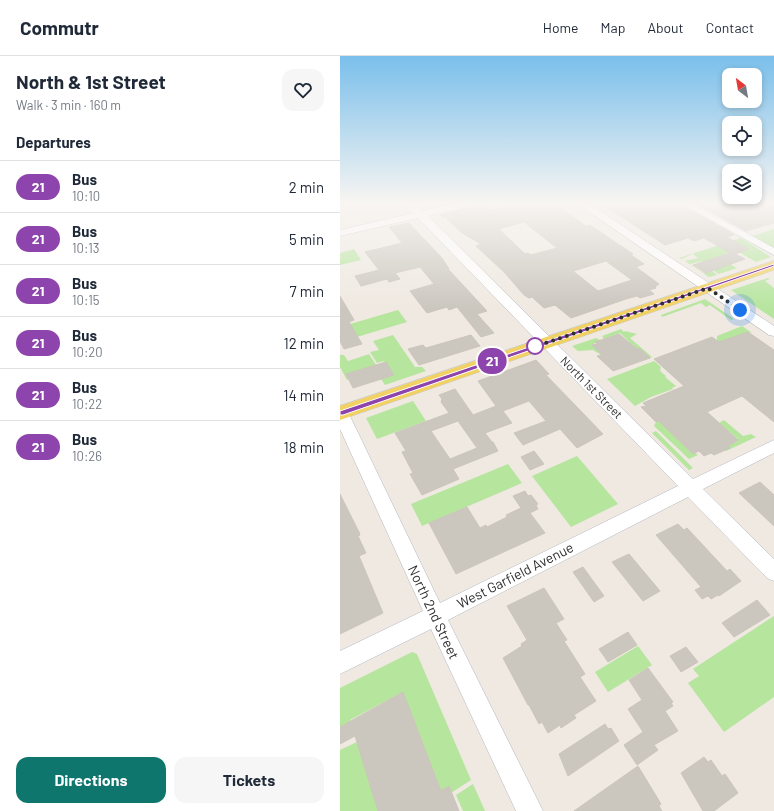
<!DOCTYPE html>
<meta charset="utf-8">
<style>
:root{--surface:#fff;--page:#f6f6f7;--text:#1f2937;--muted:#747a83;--line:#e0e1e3;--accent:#0f766e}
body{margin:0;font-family:Barlow,sans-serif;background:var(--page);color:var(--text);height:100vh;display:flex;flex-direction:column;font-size:15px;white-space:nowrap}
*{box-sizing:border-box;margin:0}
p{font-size:13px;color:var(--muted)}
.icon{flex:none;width:22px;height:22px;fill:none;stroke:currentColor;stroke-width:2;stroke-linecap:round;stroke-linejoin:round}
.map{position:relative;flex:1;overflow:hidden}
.details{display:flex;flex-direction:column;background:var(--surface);width:340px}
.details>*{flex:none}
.badge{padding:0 8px;border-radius:13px;font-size:14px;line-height:26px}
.needle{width:26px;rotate:329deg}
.fabs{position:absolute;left:382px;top:12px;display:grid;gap:8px}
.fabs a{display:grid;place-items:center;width:40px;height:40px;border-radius:8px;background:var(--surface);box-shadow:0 2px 6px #0003;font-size:20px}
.you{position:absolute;width:20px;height:20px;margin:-10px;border:3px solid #fff;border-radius:50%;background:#1a73e8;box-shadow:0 0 0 6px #1a73e833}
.map>.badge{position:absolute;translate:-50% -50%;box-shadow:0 0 0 2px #fff}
h2{padding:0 16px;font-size:15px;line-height:36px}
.round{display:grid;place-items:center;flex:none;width:42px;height:42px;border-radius:12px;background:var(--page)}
.overview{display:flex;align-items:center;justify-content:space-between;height:68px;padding:0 16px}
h1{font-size:19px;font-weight:700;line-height:30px}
.button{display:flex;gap:8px;margin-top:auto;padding:8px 16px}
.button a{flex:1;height:46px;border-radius:12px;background:var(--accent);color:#fff;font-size:16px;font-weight:700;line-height:46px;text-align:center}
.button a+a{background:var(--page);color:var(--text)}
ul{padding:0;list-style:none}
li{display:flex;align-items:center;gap:12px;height:52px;padding:0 16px;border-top:1px solid var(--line)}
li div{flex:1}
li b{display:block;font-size:15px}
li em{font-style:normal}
li .badge{min-width:44px;font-weight:700;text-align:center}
header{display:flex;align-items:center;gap:24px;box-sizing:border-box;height:56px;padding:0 20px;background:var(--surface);border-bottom:1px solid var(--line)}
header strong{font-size:19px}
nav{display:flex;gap:22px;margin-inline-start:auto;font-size:14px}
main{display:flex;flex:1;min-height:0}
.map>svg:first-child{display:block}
.green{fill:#b6e59e}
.building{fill:#cbc7bf;stroke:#cbc5ba;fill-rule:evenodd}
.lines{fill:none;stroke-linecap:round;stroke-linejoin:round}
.minor-casing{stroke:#b4b7c1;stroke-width:1}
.major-casing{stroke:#c9c9c9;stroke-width:1}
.minor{fill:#fff;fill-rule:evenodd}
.major{fill:#f2d163;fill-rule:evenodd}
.line{fill:#8e44ad;stroke:#fff}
.walk{stroke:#2e2e2e;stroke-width:4;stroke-dasharray:0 7.2}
.stop-dot{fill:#fff;stroke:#8e44ad;stroke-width:2}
.labels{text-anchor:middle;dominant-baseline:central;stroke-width:3.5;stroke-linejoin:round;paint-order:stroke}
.street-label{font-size:12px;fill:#2e2e2e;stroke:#fff}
.near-street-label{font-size:14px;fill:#2e2e2e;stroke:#fff}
</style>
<header>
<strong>Commutr</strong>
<nav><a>Home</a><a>Map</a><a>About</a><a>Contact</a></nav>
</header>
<main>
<section class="details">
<div class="overview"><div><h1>North &amp; 1st Street</h1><p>Walk · 3 min · 160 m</p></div><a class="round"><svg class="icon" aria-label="heart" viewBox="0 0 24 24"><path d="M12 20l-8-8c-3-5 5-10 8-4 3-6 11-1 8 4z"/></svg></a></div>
<h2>Departures</h2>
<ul>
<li><span class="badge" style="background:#8e44ad;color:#fff">21</span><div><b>Bus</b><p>10:10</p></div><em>2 min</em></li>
<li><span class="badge" style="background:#8e44ad;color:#fff">21</span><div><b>Bus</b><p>10:13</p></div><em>5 min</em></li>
<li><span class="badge" style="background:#8e44ad;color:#fff">21</span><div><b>Bus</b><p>10:15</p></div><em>7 min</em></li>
<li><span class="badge" style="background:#8e44ad;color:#fff">21</span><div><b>Bus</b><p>10:20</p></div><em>12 min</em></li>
<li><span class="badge" style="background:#8e44ad;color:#fff">21</span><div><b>Bus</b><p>10:22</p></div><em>14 min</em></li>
<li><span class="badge" style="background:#8e44ad;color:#fff">21</span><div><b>Bus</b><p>10:26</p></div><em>18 min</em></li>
</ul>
<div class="button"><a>Directions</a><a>Tickets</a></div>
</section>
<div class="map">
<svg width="434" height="755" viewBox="0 0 434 755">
<rect width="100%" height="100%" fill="#efe9e1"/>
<g class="green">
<path d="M434 173V192L412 180Z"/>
<path d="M401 182 431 201 416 206 385 188 393 195 378 201 397 212 379 218 374 215 375 214 359 203 362 205 350 208 364 217 372 215 377 219 369 221 345 205 358 202 353 198 341 203 339 202Z"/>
<path d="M14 193 21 204 0 209V201L2 200H0V197Z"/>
<path d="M428 222 430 223 425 225 434 232V263L391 234Z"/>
<path d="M365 243 394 263 391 264 370 249 366 251 361 247 322 261 321 259Z"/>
<path d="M58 254 67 266 0 286V271Z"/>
<path d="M402 270 412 277 408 276 380 287 377 285V280Z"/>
<path d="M281 273 284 276 285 275 297 278 290 282 312 301 310 302 299 292H296L280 277 264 283 262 280Z"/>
<path d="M53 279 75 311H82L86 315 45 329 41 323 54 318 44 305 37 307 30 296 39 294 33 285Z"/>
<path d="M256 282 260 284 252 289 263 298 261 299 253 294 238 295 232 290Z"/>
<path d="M29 298 36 309 6 318 9 323 7 324 0 311V299H4L8 305Z"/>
<path d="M314 305 321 311 320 315 326 320 325 321 336 330 332 332 333 333 311 341 295 350 267 323Z"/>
<path d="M73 345 86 365 37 383 26 362Z"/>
<path d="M321 364 324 369 353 398 355 397 358 399 349 403 314 370 316 366Z"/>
<path d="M384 364 403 380 411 378 416 381 386 395 385 394 387 389 397 386 398 383 379 367Z"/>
<path d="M316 375 353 412 349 414 312 377Z"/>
<path d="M237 400 278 448 231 471 192 420Z"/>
<path d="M168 408 182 427 82 470 71 448Z"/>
<path d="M434 560V641L384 676 348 627 359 620 353 613Z"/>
<path d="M298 590 312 609 268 636 255 616Z"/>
<path d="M72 596 77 598 131 724 111 737 109 730 101 735 63 636 10 664 12 670 0 671V632Z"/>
<path d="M17 686 38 755H0V694Z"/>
<path d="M133 728 145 755H123L116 739Z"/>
</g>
<g class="building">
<path d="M138 147H147V155L179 147H213L246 170 250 169 293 198 291 199 304 208 296 211 319 228 315 231 316 232 309 234 314 238 300 242 297 240 286 243 231 262 215 249 204 252 192 241 189 242 184 239 164 216 136 190 141 188 122 177 105 161 103 162 100 159 135 150ZM184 166 217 192 191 199 188 197 185 198 159 173ZM266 205 292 224 258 235 233 215Z"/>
<path d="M260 147H339L394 179 387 181 409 193 395 198 405 203 366 217 353 209 390 197 364 182 354 185 348 182 325 189Z"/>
<path d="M356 147H429L434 149V167L406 175Z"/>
<path d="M69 167 102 202 109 213H108L147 255 137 258 154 277 141 281 117 251 109 254 107 251 87 257 70 235 94 228 80 211 55 217 60 223 49 226 47 223 21 230 15 220 39 214 25 196 62 187 49 171Z"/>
<path d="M0 240 14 264 9 266 22 288 4 293 0 285Z"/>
<path d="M408 276 434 294V366L402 340 367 356 398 384 396 385H397L388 390 390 392 374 399 371 397 364 400 359 395 353 398 319 365 316 366 301 351 306 350 303 347 344 330 314 303 372 281 379 286Z"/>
<path d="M279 278 297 293 299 292 310 302 273 315 257 300 262 299 252 289 257 288 255 286Z"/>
<path d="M131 279 140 290 79 309 68 293 83 289 86 292Z"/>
<path d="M196 304 209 318 206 319 263 378 237 392 220 373 183 389 174 377 206 365 189 345 163 355 172 367 145 377 152 386H153L158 395 113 413 119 423 82 439 70 418 73 417 62 396 66 395 55 377 109 357 101 346 102 343 99 339 115 333 133 359 156 350 138 325ZM118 365 137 392 110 403 91 375Z"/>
<path d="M46 306 54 319 13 332 6 318Z"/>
<path d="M194 395 204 408 190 414 181 401Z"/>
<path d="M420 426 434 439V470L399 437Z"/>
<path d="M185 435 188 440 191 439 198 448 196 449 198 453 190 457 205 477 116 518 89 467 127 451 140 472 146 469 147 471 167 461 166 459 181 452 173 440Z"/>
<path d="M0 438 19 476 20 479 18 480 26 497 19 500 43 557 0 578Z"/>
<path d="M338 468 344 474 347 472 387 515 390 513 401 525 379 540 378 539 371 543 368 540 362 543 355 534 361 531 316 479Z"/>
<path d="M289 498 320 535 303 545 272 506Z"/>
<path d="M243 511 264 540 254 546 233 516Z"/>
<path d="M204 532 224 563 216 567 227 584 224 585 245 618 240 621 256 645 234 659 236 662 221 672 220 669 208 677 202 666 199 668 189 649H188L163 602 182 590 181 588 187 584 167 550Z"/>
<path d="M417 544 430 559 394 581 382 567Z"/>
<path d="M288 576 297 589 268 606 259 593Z"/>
<path d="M346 591 358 606 341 616 330 600Z"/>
<path d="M308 612 333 646 331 647 333 650 325 655 338 675 314 689 318 694 297 709 284 689 303 676 288 653 302 644 289 624Z"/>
<path d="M63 636 101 735 109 730 119 755H38L15 680 0 688V671Z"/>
<path d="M265 668 268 673 271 672 279 685 228 720 219 698Z"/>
<path d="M364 701 368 706 371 704 382 720 385 718 398 737 374 755H363L341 717Z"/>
<path d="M298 710 321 748 319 750 322 755H234Z"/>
</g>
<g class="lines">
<g class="minor-casing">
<g id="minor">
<path d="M64 147H75L83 155 118 147H137L135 149 88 160 353 423 434 384V397L363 433 434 503V525L427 522 348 441 108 564 203 755H176L91 573 0 618V595L83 555 0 373V351L5 352 8 356 100 547 338 430 78 162 0 180V174L74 157Z"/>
<path d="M236 147H248L434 270V280L429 279Z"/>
<path d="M340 147H352L434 192V199Z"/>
</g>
</g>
<g class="major-casing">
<path id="major" d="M434 205V214L0 364V350Z"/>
</g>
<use href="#minor" class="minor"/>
<use href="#major" class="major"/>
</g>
<linearGradient id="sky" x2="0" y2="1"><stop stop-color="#7abfeb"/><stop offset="0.58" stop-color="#f8f5f2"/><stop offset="1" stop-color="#f8f5f2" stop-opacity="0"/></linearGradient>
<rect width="434" height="253" fill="url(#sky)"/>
<path class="line" d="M434 208V210L3 359H0V355Z"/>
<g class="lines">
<path class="walk" d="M195 290 194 291 368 232 400 254"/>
</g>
<circle class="stop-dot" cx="195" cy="290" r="8"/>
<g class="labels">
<g class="street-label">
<text transform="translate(252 331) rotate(45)">North 1st Street</text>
</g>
<g class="near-street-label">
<text transform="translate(175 519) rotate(-27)">West Garfield Avenue</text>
<text transform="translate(94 556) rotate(65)">North 2nd Street</text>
</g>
</g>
</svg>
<div class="fabs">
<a><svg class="needle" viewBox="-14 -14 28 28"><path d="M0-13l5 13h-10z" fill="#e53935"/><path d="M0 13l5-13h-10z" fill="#747a83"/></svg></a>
<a><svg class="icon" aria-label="locate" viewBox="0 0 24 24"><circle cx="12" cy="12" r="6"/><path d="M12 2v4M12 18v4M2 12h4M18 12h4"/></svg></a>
<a><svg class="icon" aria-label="layers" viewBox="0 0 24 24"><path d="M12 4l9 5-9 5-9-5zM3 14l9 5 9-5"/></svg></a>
</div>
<div class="you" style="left:400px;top:254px"></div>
<b class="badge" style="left:152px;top:305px;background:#8e44ad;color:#fff">21</b>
</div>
</main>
